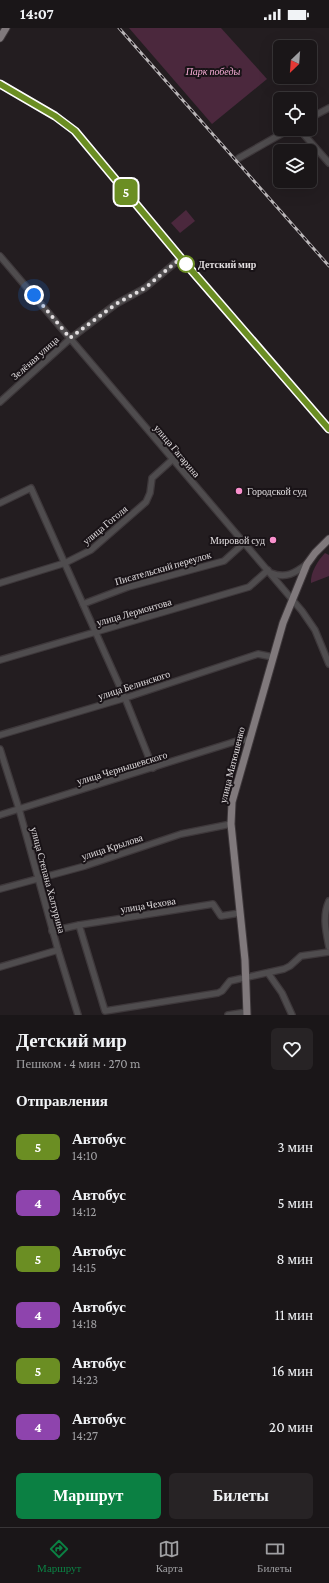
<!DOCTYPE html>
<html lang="ru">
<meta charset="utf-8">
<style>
:root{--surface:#1a1618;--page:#272325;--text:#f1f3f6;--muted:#9f9fa2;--line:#383537;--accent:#0b8043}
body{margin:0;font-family:"Crimson Pro",serif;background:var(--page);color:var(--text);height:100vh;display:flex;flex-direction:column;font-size:15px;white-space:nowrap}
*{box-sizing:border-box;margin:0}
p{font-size:13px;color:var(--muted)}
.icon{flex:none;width:22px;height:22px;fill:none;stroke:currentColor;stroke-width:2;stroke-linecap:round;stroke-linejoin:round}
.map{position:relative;height:987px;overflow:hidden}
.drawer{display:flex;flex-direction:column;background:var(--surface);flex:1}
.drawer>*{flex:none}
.badge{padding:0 8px;border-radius:6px;font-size:14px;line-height:26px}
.needle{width:26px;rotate:205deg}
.tools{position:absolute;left:273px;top:12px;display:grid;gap:8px}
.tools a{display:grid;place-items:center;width:44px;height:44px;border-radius:6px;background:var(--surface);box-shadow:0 4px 16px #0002,0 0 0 1px var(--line);font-size:20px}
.you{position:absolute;width:20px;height:20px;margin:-10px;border:3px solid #fff;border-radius:50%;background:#1a73e8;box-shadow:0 0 0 6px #1a73e833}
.map>.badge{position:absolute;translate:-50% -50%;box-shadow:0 0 0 2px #fff}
h2{padding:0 16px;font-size:15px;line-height:36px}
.round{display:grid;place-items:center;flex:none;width:42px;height:42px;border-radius:6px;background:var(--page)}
.summary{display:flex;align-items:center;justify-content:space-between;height:68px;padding:0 16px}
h1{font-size:19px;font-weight:800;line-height:30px}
.button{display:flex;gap:8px;margin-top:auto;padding:8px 16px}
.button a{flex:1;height:46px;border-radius:6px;background:var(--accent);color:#fff;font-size:16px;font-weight:800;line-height:46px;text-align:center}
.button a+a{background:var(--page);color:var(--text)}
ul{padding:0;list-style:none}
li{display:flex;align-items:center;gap:12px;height:56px;padding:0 16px}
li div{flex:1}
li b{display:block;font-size:15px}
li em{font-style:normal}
li .badge{min-width:44px;font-weight:700;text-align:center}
.status{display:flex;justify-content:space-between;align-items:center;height:28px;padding:0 20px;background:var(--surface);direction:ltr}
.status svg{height:11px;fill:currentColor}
.tab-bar{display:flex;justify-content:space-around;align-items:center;height:56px;border-top:1px solid var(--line);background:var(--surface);font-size:11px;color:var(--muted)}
.tab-bar a{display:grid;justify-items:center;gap:2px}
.tab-bar .on{color:var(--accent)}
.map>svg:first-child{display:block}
.green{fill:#4b283d}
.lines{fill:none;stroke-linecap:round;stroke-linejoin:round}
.minor-casing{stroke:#3e383b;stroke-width:8}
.major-casing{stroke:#3e383b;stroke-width:9}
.minor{stroke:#4f4c4e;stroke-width:5.5}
.major{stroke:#80797c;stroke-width:7}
.rail-casing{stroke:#b9b5b7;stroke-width:3}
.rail{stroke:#191317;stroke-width:1.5;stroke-dasharray:4.5;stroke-linecap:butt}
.line-casing{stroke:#fff;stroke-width:9}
.line{stroke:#6b8e23;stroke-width:6}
.walk{stroke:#e1dddf;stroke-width:4;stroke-dasharray:0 7.2}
.stop-dot{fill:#fff;stroke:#6b8e23;stroke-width:2}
.poi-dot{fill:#f890cc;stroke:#191317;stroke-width:1.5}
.labels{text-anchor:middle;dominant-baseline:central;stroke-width:4;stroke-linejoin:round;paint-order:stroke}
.park-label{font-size:10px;font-style:italic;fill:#f8aed7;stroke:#191317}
.stop-label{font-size:10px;font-weight:bold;fill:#e1dddf;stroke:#191317;text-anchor:start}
.street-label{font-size:10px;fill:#e1dddf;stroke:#191317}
.poi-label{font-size:10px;fill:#e1dddf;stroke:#191317;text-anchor:start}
</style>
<div class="status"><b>14:07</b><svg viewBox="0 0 49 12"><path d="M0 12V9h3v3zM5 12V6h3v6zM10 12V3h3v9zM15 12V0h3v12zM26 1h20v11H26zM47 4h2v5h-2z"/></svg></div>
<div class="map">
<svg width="329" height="987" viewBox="0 0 329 987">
<rect width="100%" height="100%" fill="#231d20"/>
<g class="green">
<path d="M129 0H221L267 51 212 96Z"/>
<path d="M186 182 195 193 180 205 171 195Z"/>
<path d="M325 525 329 527V548L311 555C310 545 318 532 325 525Z"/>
</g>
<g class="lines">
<g class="minor-casing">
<g id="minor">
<path d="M310 90 329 80"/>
<path d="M299 101 329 135"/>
<path d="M239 130 290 101"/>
<path d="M0 228 302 583 315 602 329 636"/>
<path d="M0 374 71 310 116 276 145 260 181 230"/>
<path d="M0 475 31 460 125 670 153 740"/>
<path d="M271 545C286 551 295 545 307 536"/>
<path d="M0 555 65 535 91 522 146 474 150 465 152 450 172 432"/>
<path d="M83 576 128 559 224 533 244 515"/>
<path d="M0 632 249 559 268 542"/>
<path d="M0 707 125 670 258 626 273 629"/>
<path d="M0 721 19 781 58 922 78 987"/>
<path d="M0 787 240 712H249"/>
<path d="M0 861 85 838 181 806 231 796"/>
<path d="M329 873C322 888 326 904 329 919"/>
<path d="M79 897 105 983 218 965 222 963 230 953 284 941 290 938 301 928 329 924"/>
<path d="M52 903 79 897 207 877 213 876 221 888 240 885"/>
<path d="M0 939 58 922"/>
<path d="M268 945 282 965 292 987"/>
<path d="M228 987 247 984"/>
</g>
</g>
<g class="major-casing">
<g id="major">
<path d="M0 10 6 0"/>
<path d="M0 56 55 88 75 103 181 230 329 401"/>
<path d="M247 987 245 932 231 796 232 774 283 595 307 536 315 525 329 511"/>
</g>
</g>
<use href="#minor" class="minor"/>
<use href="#major" class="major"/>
<g class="rail-casing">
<path id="rail" d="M119 0 329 238"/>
</g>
<use href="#rail" class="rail"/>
</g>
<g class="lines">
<g class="line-casing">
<path id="line" d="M0 56 55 88 75 103 186 236 329 401"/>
</g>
<use href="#line" class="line"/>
<path class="walk" d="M34 267 70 310 116 276 145 260 181 230 186 236"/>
</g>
<circle class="stop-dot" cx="186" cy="236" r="8"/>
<g class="poi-dot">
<circle cx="239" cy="463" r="4"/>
<circle cx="273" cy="512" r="4"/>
</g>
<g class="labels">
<g class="park-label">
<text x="213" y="43">Парк победы</text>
</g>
<g class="stop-label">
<text x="198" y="236">Детский мир</text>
</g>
<g class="street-label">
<text transform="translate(35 330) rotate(-42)">Зелёная улица</text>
<text transform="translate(177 423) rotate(50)">улица Гагарина</text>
<text transform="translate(105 497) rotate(-40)">улица Гоголя</text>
<text transform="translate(163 540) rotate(-16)">Писательский переулок</text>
<text transform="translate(134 584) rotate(-16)">улица Лермонтова</text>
<text transform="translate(134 657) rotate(-18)">улица Белинского</text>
<text transform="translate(232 737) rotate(-76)">улица Матюшенко</text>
<text transform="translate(122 740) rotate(-17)">улица Чернышевского</text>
<text transform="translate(112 819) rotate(-18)">улица Крылова</text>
<text transform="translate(48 852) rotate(75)">улица Степана Халтурина</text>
<text transform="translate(148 877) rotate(-9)">улица Чехова</text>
</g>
<g class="poi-label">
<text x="247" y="463">Городской суд</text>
<text x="265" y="512" text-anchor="end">Мировой суд</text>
</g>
</g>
</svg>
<div class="tools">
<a><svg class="needle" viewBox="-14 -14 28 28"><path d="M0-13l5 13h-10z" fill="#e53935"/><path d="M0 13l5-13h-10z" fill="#9f9fa2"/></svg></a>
<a><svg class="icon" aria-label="locate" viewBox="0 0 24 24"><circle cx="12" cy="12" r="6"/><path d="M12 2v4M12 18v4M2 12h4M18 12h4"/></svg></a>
<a><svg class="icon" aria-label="layers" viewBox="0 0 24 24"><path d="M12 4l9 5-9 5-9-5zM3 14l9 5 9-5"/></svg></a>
</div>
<div class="you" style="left:34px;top:267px"></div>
<b class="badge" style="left:126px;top:164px;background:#6b8e23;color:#fff">5</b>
</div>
<section class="drawer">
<div class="summary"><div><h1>Детский мир</h1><p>Пешком · 4 мин · 270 m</p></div><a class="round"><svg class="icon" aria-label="heart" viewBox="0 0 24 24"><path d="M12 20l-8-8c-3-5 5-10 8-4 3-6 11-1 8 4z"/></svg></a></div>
<h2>Отправления</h2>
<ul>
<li><span class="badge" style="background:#6b8e23;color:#fff">5</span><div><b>Автобус</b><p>14:10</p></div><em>3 мин</em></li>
<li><span class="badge" style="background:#8e44ad;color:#fff">4</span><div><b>Автобус</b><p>14:12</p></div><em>5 мин</em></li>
<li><span class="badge" style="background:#6b8e23;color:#fff">5</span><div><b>Автобус</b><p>14:15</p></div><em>8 мин</em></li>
<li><span class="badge" style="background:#8e44ad;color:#fff">4</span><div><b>Автобус</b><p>14:18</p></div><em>11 мин</em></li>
<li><span class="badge" style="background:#6b8e23;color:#fff">5</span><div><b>Автобус</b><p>14:23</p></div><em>16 мин</em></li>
<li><span class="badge" style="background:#8e44ad;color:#fff">4</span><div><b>Автобус</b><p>14:27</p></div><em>20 мин</em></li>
</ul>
<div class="button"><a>Маршрут</a><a>Билеты</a></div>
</section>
<nav class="tab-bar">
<a class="on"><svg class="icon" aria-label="directions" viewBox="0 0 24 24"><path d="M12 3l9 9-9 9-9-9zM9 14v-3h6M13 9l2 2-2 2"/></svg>Маршрут</a>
<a><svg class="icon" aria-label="map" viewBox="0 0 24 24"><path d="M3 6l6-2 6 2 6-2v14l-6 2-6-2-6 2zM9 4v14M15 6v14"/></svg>Карта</a>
<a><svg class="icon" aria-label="tickets" viewBox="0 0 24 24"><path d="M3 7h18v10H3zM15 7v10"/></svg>Билеты</a>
</nav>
